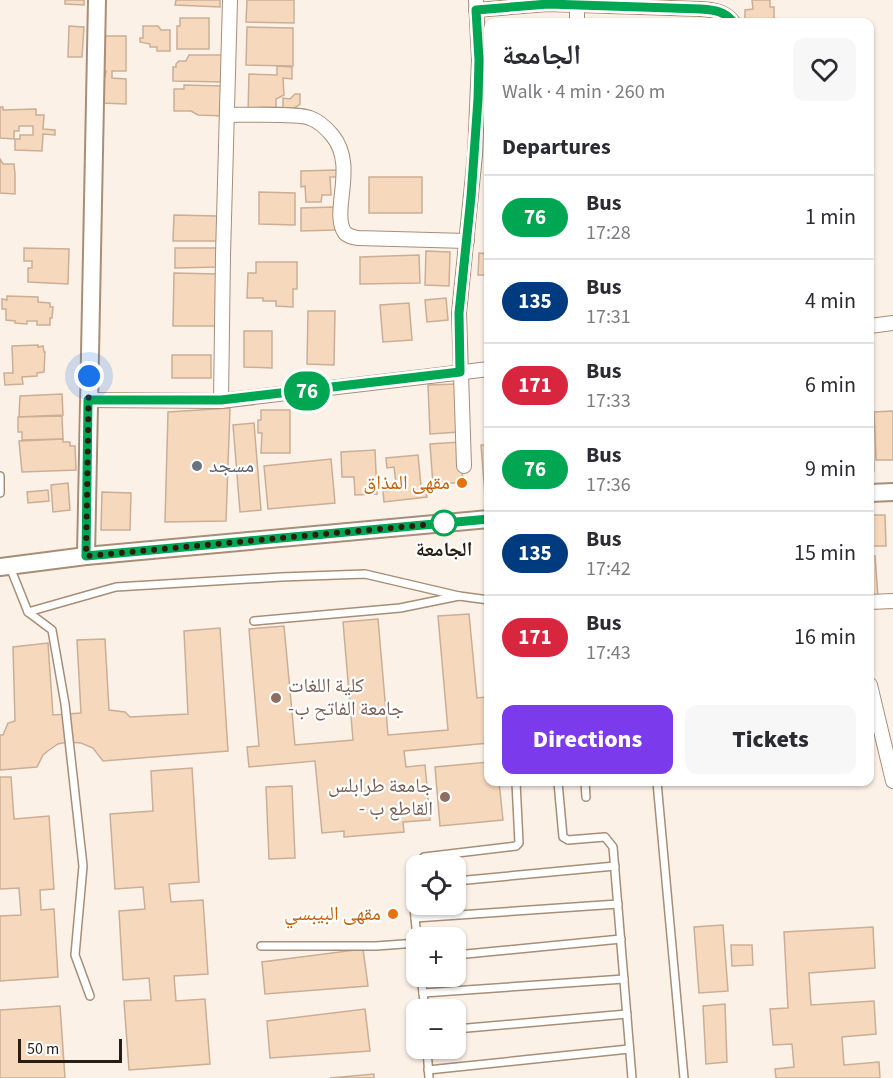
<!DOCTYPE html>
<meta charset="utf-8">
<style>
:root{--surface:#fff;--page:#f7f7f7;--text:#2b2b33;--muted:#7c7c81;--line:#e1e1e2;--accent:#7c3aed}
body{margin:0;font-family:"Source Sans 3","Noto Naskh Arabic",sans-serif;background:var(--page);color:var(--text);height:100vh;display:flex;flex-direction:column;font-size:22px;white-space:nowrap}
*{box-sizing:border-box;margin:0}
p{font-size:20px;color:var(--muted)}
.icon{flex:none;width:33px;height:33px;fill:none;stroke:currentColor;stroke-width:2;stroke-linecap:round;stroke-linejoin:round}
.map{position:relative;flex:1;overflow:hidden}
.side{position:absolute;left:484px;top:18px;width:390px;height:768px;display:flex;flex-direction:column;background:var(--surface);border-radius:12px;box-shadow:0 2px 4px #0004}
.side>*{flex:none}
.badge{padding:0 12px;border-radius:20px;font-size:21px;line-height:39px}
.tools{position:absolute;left:406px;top:855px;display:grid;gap:12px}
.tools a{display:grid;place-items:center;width:60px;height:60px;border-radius:12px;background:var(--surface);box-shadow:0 2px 4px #0004;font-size:30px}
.scale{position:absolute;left:18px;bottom:15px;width:104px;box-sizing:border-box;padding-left:6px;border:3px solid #281e14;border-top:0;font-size:16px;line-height:21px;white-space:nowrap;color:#281e14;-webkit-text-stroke:4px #fff;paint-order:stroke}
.you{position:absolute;width:30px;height:30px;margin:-15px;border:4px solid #fff;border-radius:50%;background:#1a73e8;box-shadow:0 0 0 9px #1a73e833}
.map>.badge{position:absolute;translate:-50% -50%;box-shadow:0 0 0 3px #fff}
h2{padding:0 18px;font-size:22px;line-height:54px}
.round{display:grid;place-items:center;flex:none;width:63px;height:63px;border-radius:12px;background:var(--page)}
.summary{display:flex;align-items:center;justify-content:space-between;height:102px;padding:0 18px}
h1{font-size:28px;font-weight:800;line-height:45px}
.action{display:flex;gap:12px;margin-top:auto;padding:12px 18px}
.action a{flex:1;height:69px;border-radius:12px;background:var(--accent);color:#fff;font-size:24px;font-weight:800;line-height:69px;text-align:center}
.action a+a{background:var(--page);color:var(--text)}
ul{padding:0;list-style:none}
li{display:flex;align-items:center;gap:18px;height:84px;padding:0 18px;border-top:2px solid var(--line)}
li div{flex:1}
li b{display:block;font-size:22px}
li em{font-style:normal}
li .badge{min-width:66px;font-weight:700;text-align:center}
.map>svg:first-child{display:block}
.building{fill:#f6d8bd;stroke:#caae96;stroke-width:1.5}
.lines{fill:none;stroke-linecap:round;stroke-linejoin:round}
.service-casing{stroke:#a88e76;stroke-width:10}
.minor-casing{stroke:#a88e76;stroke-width:16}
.tertiary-casing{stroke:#a88e76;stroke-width:20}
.service{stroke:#fff;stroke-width:7}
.minor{stroke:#fff;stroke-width:14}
.tertiary{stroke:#fff;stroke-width:16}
.line-casing{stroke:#fff;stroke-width:14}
.line{stroke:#00a651;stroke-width:9}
.walk{stroke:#281e14;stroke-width:6;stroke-dasharray:0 10.8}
.worship-dot{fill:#6b7280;stroke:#fff;stroke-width:2}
.food-dot{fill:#e8710a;stroke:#fff;stroke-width:2}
.stop-dot{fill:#fff;stroke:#00a651;stroke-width:3}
.education-dot{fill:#8d6e63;stroke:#fff;stroke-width:2}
.labels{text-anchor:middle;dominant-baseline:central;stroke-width:4.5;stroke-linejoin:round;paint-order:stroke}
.worship-label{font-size:20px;fill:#5b616d;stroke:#fff;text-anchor:start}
.food-label{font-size:20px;fill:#c56008;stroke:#fff;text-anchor:end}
.stop-label{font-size:20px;font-weight:bold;fill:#281e14;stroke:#fff}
.education-label{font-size:20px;fill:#785e54;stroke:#fff;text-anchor:start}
</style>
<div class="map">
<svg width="893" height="1078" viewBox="0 0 893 1078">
<rect width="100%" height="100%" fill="#fcf1e7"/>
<g class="building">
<path d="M65 0H84V5L65 4Z"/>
<path d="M176 0H220V7L175 5Z"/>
<path d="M247 0H294V23L246 22Z"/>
<path d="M752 0H770V7H774V22H745V10L753 9Z"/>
<path d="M180 18H209V49H177V26H180Z"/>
<path d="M69 26 84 27 82 57H68Z"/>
<path d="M143 26H158L161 30H170V51H157V47H150V44L140 42V38H143Z"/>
<path d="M247 27 293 28V66L246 65Z"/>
<path d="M103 36H126V71H112V78L126 79V104L102 103 103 77H105L106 71H104L103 62Z"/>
<path d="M189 55H224L223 82 173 81V67H176V64L179 61H186Z"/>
<path d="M277 66 292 67V79L283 78 284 95 276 99V113H248L249 74 277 75Z"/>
<path d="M184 85 224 86V116L198 115 191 111H174V89H184Z"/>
<path d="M295 94H300V104L289 112H283V98L290 99Z"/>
<path d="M0 107H3V110L36 109V115H44L43 129 55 130V135L43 134 42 151 15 150V139H20V135H33V126H19V131H14V139L0 138Z"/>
<path d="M0 159 3 164H14L15 174V194L0 193Z"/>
<path d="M337 170V177H330L331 195H322L321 202H306L305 186 301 187V171Z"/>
<rect x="369" y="177" width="53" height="36"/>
<path d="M259 192 295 193V225L259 224Z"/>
<path d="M334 207 335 230 301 231V208Z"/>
<path d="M174 215 217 216V241H173Z"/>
<path d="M24 248 69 249 68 284 28 282V268H32V261H24Z"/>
<path d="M175 248H218V267L175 268Z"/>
<path d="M426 251 450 252 449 286 425 285Z"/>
<path d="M479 253 489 254V290H486L487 275H478Z"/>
<path d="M419 255 420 283 360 284V257Z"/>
<path d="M256 262H297V289H293V307L276 306V301H263V298H247L248 273H256Z"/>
<path d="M174 273 217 274 216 326H173Z"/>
<path d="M7 296 38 297V302L50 303V307H53L52 318H50V325H37V321H27V324L15 323V321L6 320V309H2V299L7 300Z"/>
<path d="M446 298 448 320 427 322 425 300Z"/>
<path d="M409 303 412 340 383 342 380 305Z"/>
<path d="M485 308H489V346Z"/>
<path d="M308 311H335L334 365 307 364Z"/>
<path d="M244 331H272V368L244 367Z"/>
<path d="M38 345V347L43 346 44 352H45L44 372 37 373V376L22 377 23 384 5 385 4 373H13L12 346Z"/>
<rect x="172" y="355" width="39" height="23"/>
<path d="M457 384 459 432 430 434 428 385Z"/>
<path d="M62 394 63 415 19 417 20 396Z"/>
<path d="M230 408 226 521 165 522 168 412Z"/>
<path d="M261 410H290V453H261L262 433H258V420H261Z"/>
<path d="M893 411V460H876L874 412Z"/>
<path d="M870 413H873L874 471H870Z"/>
<path d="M62 416 63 439 22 440V432H18V417Z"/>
<path d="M254 423 261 510 240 512 233 425Z"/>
<path d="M63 439V442H70V446H75L76 470 22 472 19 441Z"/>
<path d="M460 442 463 482 433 485 430 444Z"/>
<path d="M481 445H489V494L485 495Z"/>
<path d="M375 450 377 494 355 495 354 477H342L341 452Z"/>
<path d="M418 455 421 486H425L427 497 384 502 383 491 401 489 400 482 396 483 394 467 387 468 386 458Z"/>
<path d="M331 459 335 503 268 509 264 466Z"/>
<path d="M68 483 70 510 53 512 51 485Z"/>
<path d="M48 490 49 501 28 503 27 492Z"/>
<path d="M102 492 131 493 130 530H101Z"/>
<path d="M870 515H885L886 546H870Z"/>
<path d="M870 556H875L878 597 870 598Z"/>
<path d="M469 614 477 698 486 697 489 743 404 751 406 767 425 765 430 820 403 822 404 832 344 837V831L322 833 315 761 249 767 247 747 259 746 249 629 284 626 295 745 353 740 343 622 378 619 388 735 448 730 438 616Z"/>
<path d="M220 628 228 751 103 761 93 748 81 743 67 742 58 744 49 750 43 755 37 767 0 770V735H3L8 723 15 721 13 647 48 643 53 715 81 713 77 640 105 639 109 710 125 712 130 717 188 714 184 631Z"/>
<path d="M489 762V782H499L503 820 440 826 435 767Z"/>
<path d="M192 768 199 882 169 884 171 902 203 900 208 974 174 976 176 1001 205 999 210 1064 129 1070 124 1001 151 1000 149 978 123 980 119 911 145 909 143 887 115 889 110 814 153 811 151 771Z"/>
<path d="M0 777H11L14 819 49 816 54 889 40 890 41 910 54 909 58 977 0 981V916L21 915 19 888 0 889Z"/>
<path d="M292 786 295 858 269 859 266 787Z"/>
<path d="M723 925 728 991 699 993 694 927Z"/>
<path d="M873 927 875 968 809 973 811 1005 874 1001 876 1034 842 1037 844 1065 879 1062 880 1078H776L775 1069 794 1067 792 1044 773 1045 770 1009 788 1008 784 932Z"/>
<path d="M731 945H752L753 965 732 966Z"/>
<path d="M363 949 368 986 265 994 262 962Z"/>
<path d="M725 1004 727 1062 706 1064 703 1006Z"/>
<path d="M60 1006 65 1078H0V1010Z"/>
<path d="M365 1009 370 1051 270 1058 267 1021Z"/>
<path d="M374 1074V1078H330Z"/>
</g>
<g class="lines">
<g class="service-casing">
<g id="service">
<path d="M0 476V493"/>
<path d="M10 567 28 612 52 630 65 704 83 866 75 955 90 996"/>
<path d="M28 612 116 587 281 577 365 574 459 596"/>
<path d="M254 621 400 608 459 596 489 600"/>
<path d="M558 782 563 837 568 840 605 837 613 847 632 1078"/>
<path d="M585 782 586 797"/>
<path d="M657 782 684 1078"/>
<path d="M456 881 615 866"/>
<path d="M415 918 618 904"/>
<path d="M417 938 411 877 414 869 424 857 516 846 519 843 516 782"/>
<path d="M261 946H376L417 943"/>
<path d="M456 955 621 939"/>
<path d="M421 976 425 1010"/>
<path d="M423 993 624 979"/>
<path d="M456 1029 627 1014"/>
<path d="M427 1048 429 1078"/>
<path d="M428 1070 629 1049"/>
</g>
</g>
<g class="minor-casing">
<g id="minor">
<path d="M577 6V22"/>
<path d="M476 10 548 4 701 9C714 10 725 11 733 22"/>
<path d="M227 115C243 115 299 113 310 118 319 121 326 128 332 135 358 166 330 212 345 233 349 237 353 237 358 238L467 241"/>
<path d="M870 326 893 323"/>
<path d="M88 400 221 401 489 369"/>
<path d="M221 401 223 255 230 0"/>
<path d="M464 466 459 313 475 155 479 60 476 0"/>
<path d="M870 602 893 601"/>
<path d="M870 685 893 781"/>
</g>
</g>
<g class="tertiary-casing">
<g id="tertiary">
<path d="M870 493 893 492"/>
<path d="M86 556 97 0"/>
<path d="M0 567 86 556 489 519"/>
</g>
</g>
<use href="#service" class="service"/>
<use href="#minor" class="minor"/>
<use href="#tertiary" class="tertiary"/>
</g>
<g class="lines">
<g class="line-casing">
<path id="line" d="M489 519 86 556 88 400H221L460 372 459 313 471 197 478 99 479 60 476 10 548 4 701 9C714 10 725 11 733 22"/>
</g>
<use href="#line" class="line"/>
<path class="walk" d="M89 376 86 556 444 523"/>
</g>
<circle class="worship-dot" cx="197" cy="466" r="6"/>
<g class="food-dot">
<circle cx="462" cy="483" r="6"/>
<circle cx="393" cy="914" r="6"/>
</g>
<circle class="stop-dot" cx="444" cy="523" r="12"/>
<g class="education-dot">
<circle cx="276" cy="698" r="6"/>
<circle cx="445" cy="797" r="6"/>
</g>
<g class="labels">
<g class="worship-label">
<text x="209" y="466">مسجد</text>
</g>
<g class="food-label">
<text x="450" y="483">مقهى المذاق</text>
<text x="381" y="914">مقهى البيبسي</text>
</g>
<g class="stop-label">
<text x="444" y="550">الجامعة</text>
</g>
<g class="education-label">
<text x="288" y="686">كلية اللغات<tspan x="288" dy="23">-جامعة الفاتح ب</tspan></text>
<text x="433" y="786" text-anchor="end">جامعة طرابلس<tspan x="433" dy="23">- القاطع ب</tspan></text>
</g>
</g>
</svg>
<div class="tools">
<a><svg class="icon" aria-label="locate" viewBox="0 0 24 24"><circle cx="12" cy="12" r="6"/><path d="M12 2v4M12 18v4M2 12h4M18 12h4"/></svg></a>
<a>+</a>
<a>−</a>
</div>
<div class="scale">50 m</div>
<div class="you" style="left:89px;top:376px"></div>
<b class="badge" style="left:307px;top:391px;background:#00a651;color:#fff">76</b>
<section class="side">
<div class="summary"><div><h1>الجامعة</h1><p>Walk · 4 min · 260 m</p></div><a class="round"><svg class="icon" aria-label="heart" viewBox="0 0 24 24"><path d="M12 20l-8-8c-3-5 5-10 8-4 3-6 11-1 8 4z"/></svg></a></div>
<h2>Departures</h2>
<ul>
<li><span class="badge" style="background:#00a651;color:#fff">76</span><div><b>Bus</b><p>17:28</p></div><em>1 min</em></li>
<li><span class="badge" style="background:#003b80;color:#fff">135</span><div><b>Bus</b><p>17:31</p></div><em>4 min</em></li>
<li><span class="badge" style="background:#d7263d;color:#fff">171</span><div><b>Bus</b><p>17:33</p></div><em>6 min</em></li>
<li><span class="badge" style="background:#00a651;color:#fff">76</span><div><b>Bus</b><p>17:36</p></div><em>9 min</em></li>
<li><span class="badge" style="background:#003b80;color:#fff">135</span><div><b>Bus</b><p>17:42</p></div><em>15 min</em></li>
<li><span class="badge" style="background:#d7263d;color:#fff">171</span><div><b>Bus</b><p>17:43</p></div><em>16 min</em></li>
</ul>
<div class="action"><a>Directions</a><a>Tickets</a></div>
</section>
</div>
